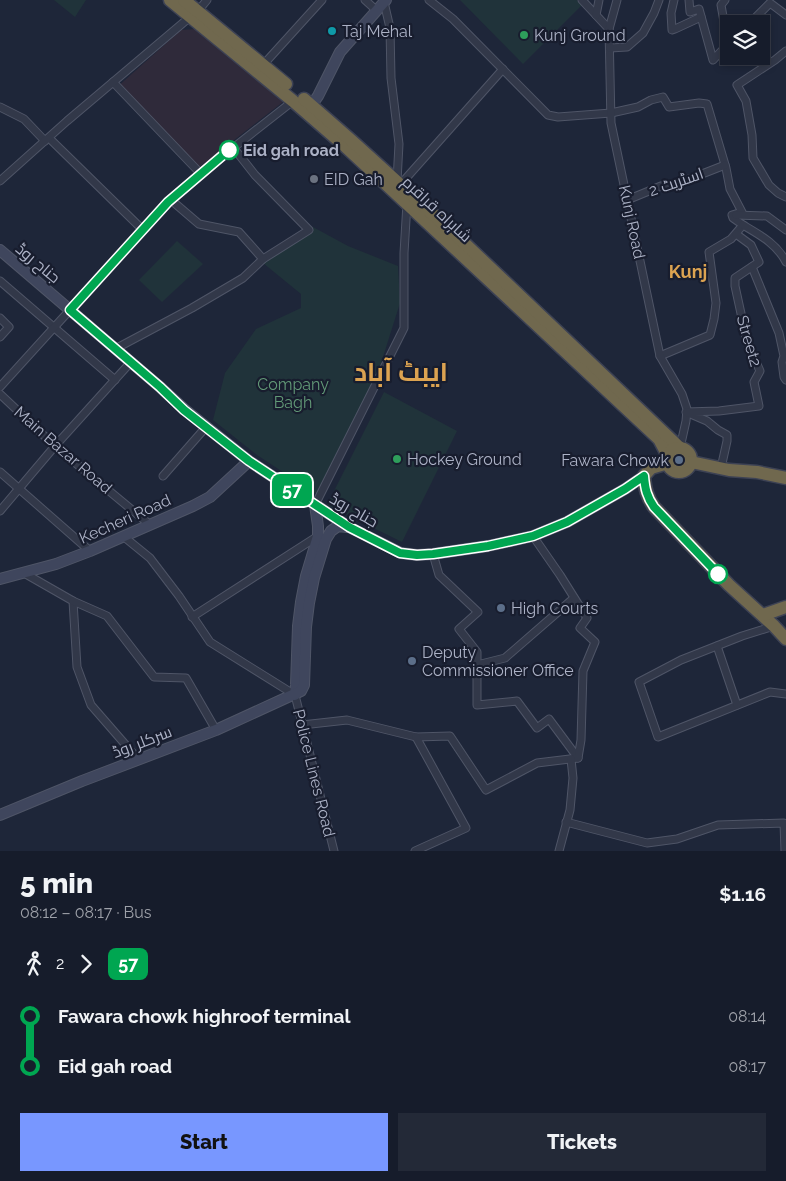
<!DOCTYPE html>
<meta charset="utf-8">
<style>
:root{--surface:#161c2b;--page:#232937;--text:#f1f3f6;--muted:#9ea1a9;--line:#353a47;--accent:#7897ff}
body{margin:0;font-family:Raleway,Cairo,sans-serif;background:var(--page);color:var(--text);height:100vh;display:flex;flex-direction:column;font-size:19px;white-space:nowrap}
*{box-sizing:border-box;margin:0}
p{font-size:16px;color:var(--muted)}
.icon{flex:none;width:28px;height:28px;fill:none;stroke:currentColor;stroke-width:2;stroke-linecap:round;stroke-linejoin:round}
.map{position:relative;height:851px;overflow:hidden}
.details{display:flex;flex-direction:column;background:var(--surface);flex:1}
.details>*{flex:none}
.badge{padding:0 10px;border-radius:8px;font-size:18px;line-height:32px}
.controls{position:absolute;left:720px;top:15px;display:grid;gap:10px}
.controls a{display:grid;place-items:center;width:50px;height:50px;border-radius:0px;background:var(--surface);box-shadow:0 2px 8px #0003,0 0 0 1px var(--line);font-size:25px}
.map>.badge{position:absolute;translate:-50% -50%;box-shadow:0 0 0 2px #fff}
.legs{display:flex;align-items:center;gap:8px;height:55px;padding:0 20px;font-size:16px}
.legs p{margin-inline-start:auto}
.summary{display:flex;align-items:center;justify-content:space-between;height:85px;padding:0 20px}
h1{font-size:28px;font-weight:800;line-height:38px}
.cta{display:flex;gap:10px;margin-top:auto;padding:10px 20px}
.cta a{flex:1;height:58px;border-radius:0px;background:var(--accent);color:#111;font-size:20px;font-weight:800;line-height:58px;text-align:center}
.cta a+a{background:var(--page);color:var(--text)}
ul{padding:0 20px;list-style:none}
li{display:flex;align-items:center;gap:18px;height:50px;font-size:19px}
li i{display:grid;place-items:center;width:8px;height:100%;margin:0 6px;background:currentColor}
li i::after{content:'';width:12px;height:12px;margin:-6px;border:4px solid;border-radius:50%;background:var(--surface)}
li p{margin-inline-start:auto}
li:first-child i{background:linear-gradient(#0000 50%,currentColor 0)}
li:last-child i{background:linear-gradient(currentColor 50%,#0000 0)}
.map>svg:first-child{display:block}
.medical{fill:#2f2a3a}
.green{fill:#20333a}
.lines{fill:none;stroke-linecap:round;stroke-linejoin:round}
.street-casing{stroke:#4f5567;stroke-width:9}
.secondary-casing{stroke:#4f5567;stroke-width:12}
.highway-casing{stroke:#3d4254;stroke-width:15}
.street{stroke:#323849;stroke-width:7}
.secondary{stroke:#3f465d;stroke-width:10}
.highway{stroke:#70684e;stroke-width:12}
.line-1-casing{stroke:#fff;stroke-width:11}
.line-1{stroke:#00a651;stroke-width:8}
.culture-dot{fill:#0f9aa8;stroke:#181d2e;stroke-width:2}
.leisure-dot{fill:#2e9e5b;stroke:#181d2e;stroke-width:2}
.stop-1-dot{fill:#fff;stroke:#00a651;stroke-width:2.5}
.worship-dot{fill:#6b7280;stroke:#181d2e;stroke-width:2}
.service-dot{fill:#5c6f8a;stroke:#181d2e;stroke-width:2}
.labels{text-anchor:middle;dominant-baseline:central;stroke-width:4.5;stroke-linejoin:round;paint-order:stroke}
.poi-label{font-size:16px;fill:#acb2c6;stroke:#181d2e;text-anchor:start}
.stop-label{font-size:16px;font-weight:bold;fill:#acb2c6;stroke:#181d2e;text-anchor:start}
.street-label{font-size:16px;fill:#acb2c6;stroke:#181d2e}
.park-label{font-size:16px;fill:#629977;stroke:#181d2e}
.neighbourhood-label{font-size:18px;font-weight:bold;fill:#dca351;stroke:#181d2e}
.town-label{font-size:26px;font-weight:bold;fill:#dca351;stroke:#181d2e}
</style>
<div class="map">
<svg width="786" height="851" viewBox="0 0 786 851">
<rect width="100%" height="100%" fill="#1e2639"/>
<path class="medical" d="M196 29 283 102 197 169 115 89 181 30Z"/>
<g class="green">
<path d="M54 0H86L75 17Z"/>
<path d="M460 0H577L582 5 523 64Z"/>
<path d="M313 227 348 246 398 266 400 303 376 379 318 495 257 455 213 420 225 373 256 329 301 308V294L263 263Z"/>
<path d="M177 241 203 264 162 302 139 280Z"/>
<path d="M384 392 457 431 402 542 327 505Z"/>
</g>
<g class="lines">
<g class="street-casing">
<g id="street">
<path d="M365 0 376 10"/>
<path d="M429 0 453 19 548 115 558 117 611 113 638 107 651 100 663 97 669 107 699 103 707 104 726 168 730 189 742 212 732 215 733 218 743 225 731 239 709 252 716 303 714 319 710 335 660 356"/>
<path d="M582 0 609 29 611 123 660 356 682 394 687 409 686 421 680 448"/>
<path d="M674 0 671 13 672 30 675 29 701 17"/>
<path d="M689 0 690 12 699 9 713 60 729 43"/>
<path d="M725 0 721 5 728 44"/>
<path d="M384 2 390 28 391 78 399 144 397 181"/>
<path d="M198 11 207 0"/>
<path d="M596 15 599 0"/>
<path d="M749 24 770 3 786 15"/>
<path d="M609 29 617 0"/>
<path d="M610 48 627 47 643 33 654 13 659 0"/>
<path d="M786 51 775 60 737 85 746 101 752 135 753 158 769 185 778 193 786 197"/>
<path d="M263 65 322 0"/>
<path d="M113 82 201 174"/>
<path d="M0 107 24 119 45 141"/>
<path d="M49 138 143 230"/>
<path d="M0 181 67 121 190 17"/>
<path d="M400 185 503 69"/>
<path d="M171 200 199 224 239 232 263 259 309 230 255 175 233 147"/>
<path d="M627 200 661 186 679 183 725 165"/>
<path d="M736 215 767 216 786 230"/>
<path d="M743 225C760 235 777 244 786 262"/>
<path d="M752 267 779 333 784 356 782 362 784 377 786 380"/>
<path d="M0 281 115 380"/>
<path d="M0 318 9 327 0 337"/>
<path d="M115 349 192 308 243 278 263 259"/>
<path d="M0 387 168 202 214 163 293 101"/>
<path d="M0 394 55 446 149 524"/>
<path d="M721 468 727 441V435L718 430 707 421 686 412 719 411 759 406 754 382 760 371 747 341 735 286V278L759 262 751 245 736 234"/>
<path d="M0 472 90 551"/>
<path d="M163 476 206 427"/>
<path d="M315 505 404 328V253L407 203"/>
<path d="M0 511 55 446 130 363"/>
<path d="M123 536 150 558 179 596 210 642 295 695 334 851"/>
<path d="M433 554 439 575 478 612 459 629 477 652V705L517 701 537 728 549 719 578 758"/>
<path d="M24 573 73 601 77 667 91 705 138 759"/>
<path d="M73 601 107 616 154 677 186 678 216 730"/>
<path d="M192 617 318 536"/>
<path d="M774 626 742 636 681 660 639 682 658 737 770 692 786 694"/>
<path d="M717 646 737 705"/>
<path d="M477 665 505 658 574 598"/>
<path d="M302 725 347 720 416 737 450 736 486 790 537 763 578 758 581 740 583 671 595 642 580 628 587 618 560 575 533 536"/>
<path d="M566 822 647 843 677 839 718 825 784 823 785 851"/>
<path d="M415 851 466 828 416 737"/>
<path d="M559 851 570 810 573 778 571 759"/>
</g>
</g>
<g class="secondary-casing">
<g id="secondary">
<path d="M311 106 318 96 340 52 386 0"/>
<path d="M0 250 160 387 184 409 249 461 349 527 401 553 417 555 433 554 488 546 533 536 567 522 625 489 644 476"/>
<path d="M0 579 56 564 90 551 193 506 210 497 249 461"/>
<path d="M295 695 296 685 298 626 301 602 306 576 318 536V526L315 505"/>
<path d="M0 815 82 781 216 730 301 691 304 685 306 627 309 603 314 578 326 539 331 531 338 526 347 527"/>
</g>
</g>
<g class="highway-casing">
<g id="highway">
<path d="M170 0 293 101 346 147 403 200 659 439 668 456"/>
<path d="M184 0 286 84"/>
<path d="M304 99 352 141 459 238 680 448"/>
<circle cx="679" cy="460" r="12"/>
<path d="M691 462 729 470 757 472 786 478"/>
<path d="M668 463 651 468 644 476C645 489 647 497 654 507L729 585 774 626 786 639"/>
<path d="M763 615 786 607"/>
</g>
</g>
<use href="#street" class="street"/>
<use href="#secondary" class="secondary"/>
<use href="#highway" class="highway"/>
</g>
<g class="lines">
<g class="line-1-casing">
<path id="line-1" d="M229 150 168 202 70 310 160 387 184 410 249 461 349 527 400 553 417 555 433 554 488 546 533 536 567 522 625 489 644 476C645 489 647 497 654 507L718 574"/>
</g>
<use href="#line-1" class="line-1"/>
</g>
<circle class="culture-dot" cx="332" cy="31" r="5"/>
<g class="leisure-dot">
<circle cx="524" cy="35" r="5"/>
<circle cx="397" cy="459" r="5"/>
</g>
<g class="stop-1-dot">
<circle cx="229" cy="150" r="9"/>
<circle cx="718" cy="574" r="9"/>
</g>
<circle class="worship-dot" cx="314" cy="179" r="5"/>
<g class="service-dot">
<circle cx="679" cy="460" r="5"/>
<circle cx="501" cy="608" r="5"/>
<circle cx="412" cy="661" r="5"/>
</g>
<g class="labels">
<g class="poi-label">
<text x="342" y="31">Taj Mehal</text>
<text x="534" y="35">Kunj Ground</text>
<text x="324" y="179">EID Gah</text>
<text x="407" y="459">Hockey Ground</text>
<text x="669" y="460" text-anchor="end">Fawara Chowk</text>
<text x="511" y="608">High Courts</text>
<text x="422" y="652">Deputy<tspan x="422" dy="18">Commissioner Office</tspan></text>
</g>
<g class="stop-label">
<text x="243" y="150">Eid gah road</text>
</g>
<g class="street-label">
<text transform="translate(676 182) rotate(-19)">اسٹریٹ 2</text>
<text transform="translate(437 209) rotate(43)">شاہراہ قراقرم</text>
<text transform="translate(632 222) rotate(78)">Kunj Road</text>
<text transform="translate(38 263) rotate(40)">جناح روڈ</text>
<text transform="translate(749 341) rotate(74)">Street2</text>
<text transform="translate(63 450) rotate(41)">Main Bazar Road</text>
<text transform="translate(354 510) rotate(30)">جناح روڈ</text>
<text transform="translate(125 519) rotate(-24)">Kecheri Road</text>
<text transform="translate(142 742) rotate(-21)">سرکلر روڈ</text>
<text transform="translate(314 773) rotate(76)">Police Lines Road</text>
</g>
<g class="park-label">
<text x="293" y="384">Company<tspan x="293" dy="18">Bagh</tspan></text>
</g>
<g class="neighbourhood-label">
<text x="688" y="271">Kunj</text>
</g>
<g class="town-label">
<text x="401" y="372">ایبٹ آباد</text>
</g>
</g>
</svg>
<div class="controls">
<a><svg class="icon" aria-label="layers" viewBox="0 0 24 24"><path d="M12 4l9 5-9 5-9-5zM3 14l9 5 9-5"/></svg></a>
</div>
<b class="badge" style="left:292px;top:490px;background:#00a651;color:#fff">57</b>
</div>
<section class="details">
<div class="summary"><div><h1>5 min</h1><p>08:12 – 08:17 · Bus</p></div><b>$1.16</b></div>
<div class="legs"><svg class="icon" aria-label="walk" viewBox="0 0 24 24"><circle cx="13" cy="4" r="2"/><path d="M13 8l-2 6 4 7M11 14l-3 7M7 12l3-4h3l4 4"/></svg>2<svg class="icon" aria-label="forward" viewBox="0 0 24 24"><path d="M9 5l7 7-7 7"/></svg><b class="badge" style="background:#00a651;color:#fff">57</b></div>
<ul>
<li><i style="color:#00a651"></i><b>Fawara chowk highroof terminal</b><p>08:14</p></li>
<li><i style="color:#00a651"></i><b>Eid gah road</b><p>08:17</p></li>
</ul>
<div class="cta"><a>Start</a><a>Tickets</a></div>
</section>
